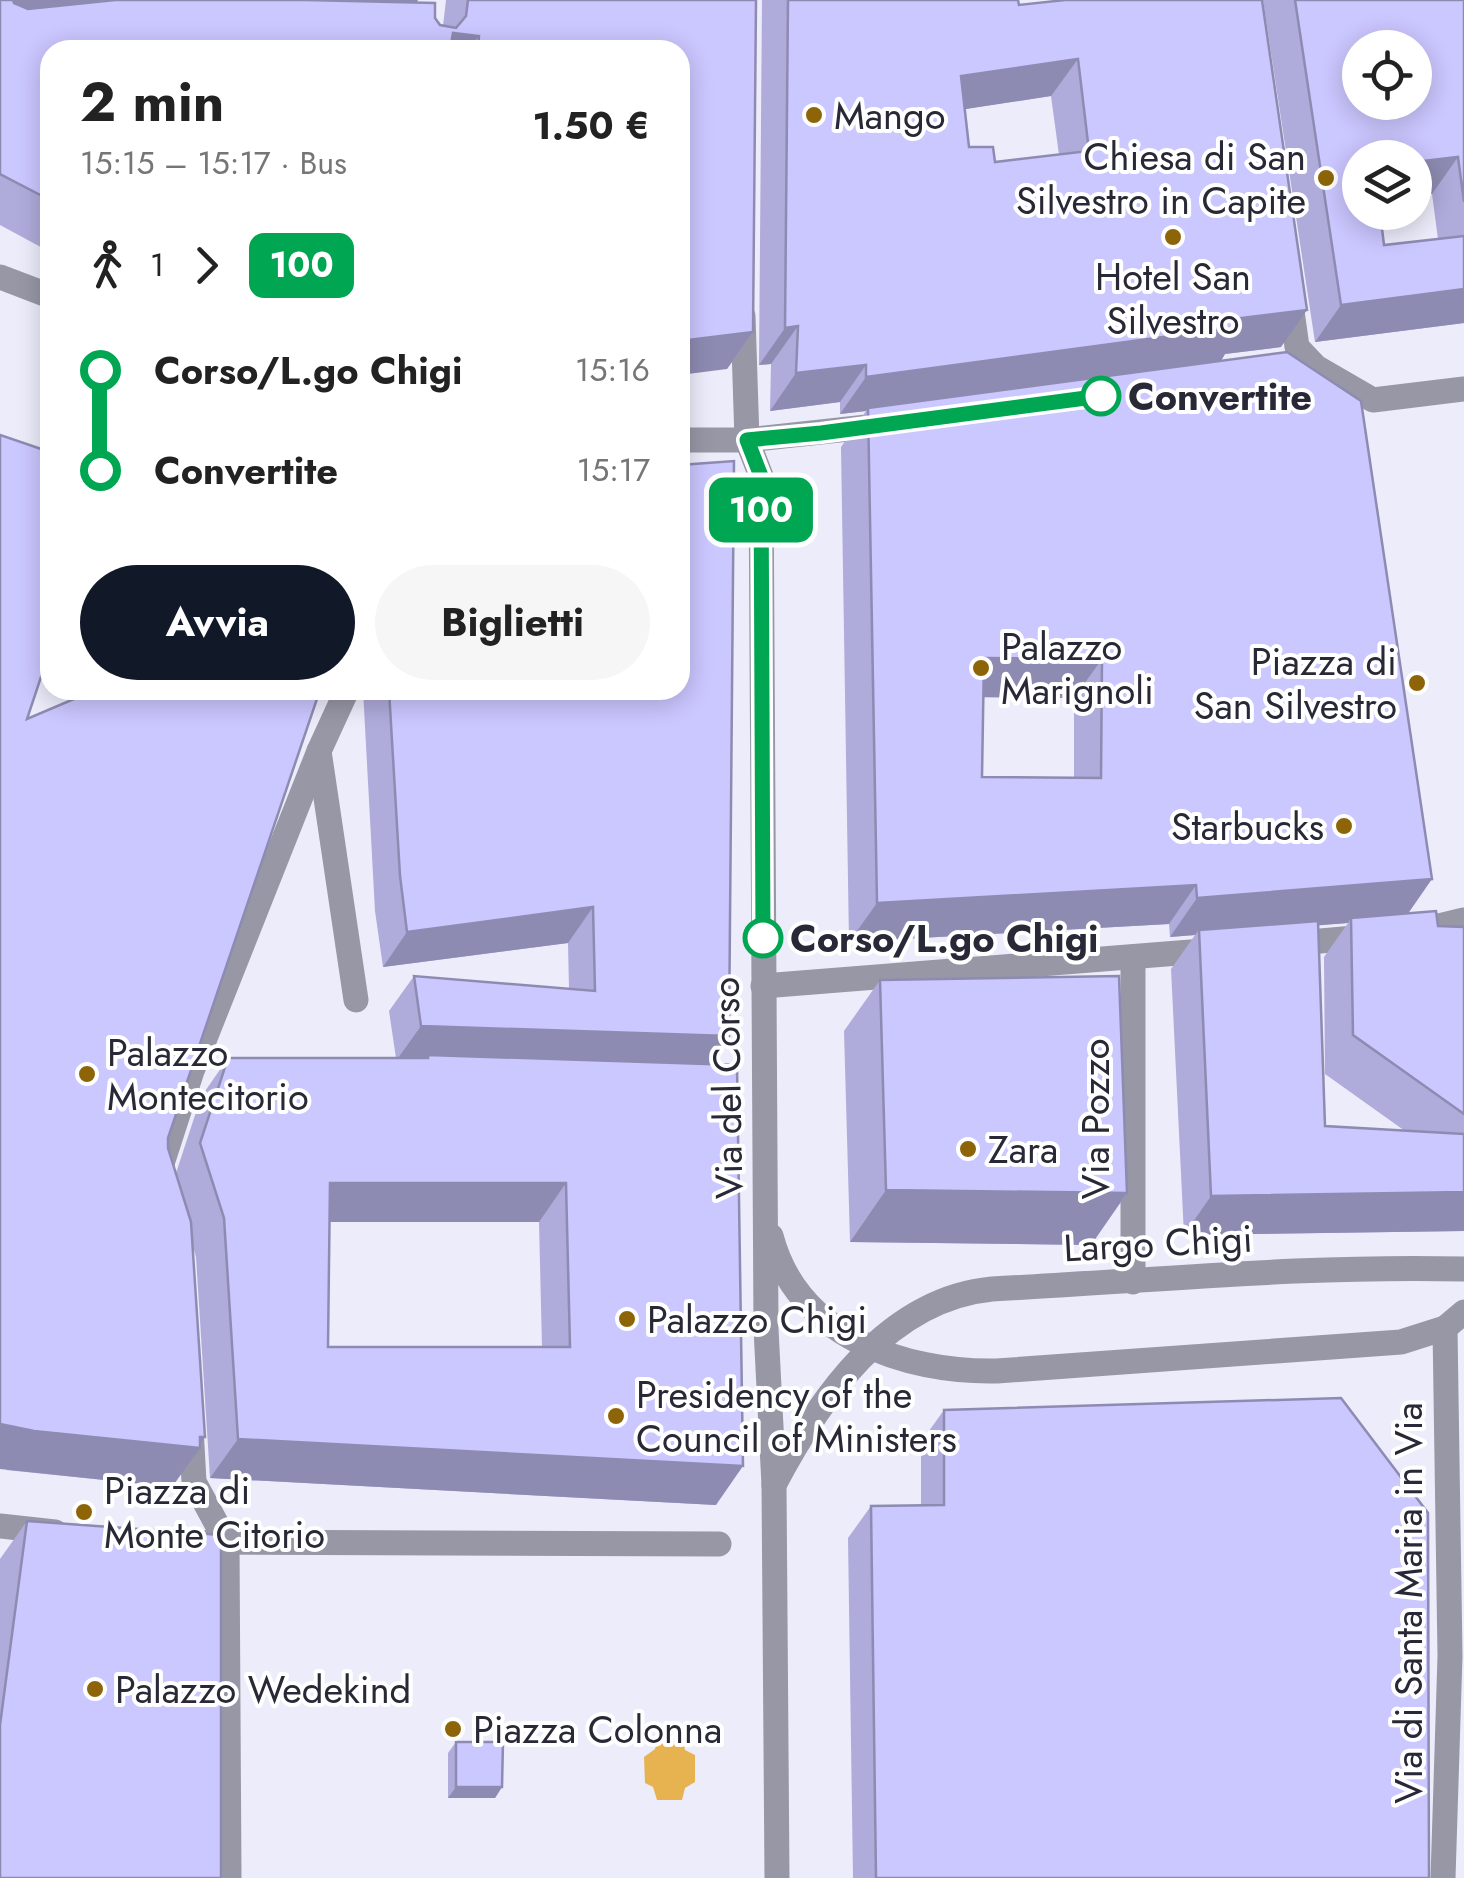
<!DOCTYPE html>
<html lang="it">
<meta charset="utf-8">
<style>
:root{--surface:#fff;--page:#f6f6f6;--text:#222;--muted:#767676;--accent:#111827}
body{margin:0;font-family:Jost,sans-serif;background:var(--page);color:var(--text);height:100vh;display:flex;flex-direction:column;font-size:38px;white-space:nowrap}
*{box-sizing:border-box;margin:0}
p{font-size:32px;color:var(--muted)}
.icon{flex:none;width:55px;height:55px;fill:none;stroke:currentColor;stroke-width:2;stroke-linecap:round;stroke-linejoin:round}
.map{position:relative;flex:1;overflow:hidden}
.panel{position:absolute;left:40px;top:40px;width:650px;height:660px;display:flex;flex-direction:column;background:var(--surface);border-radius:30px;box-shadow:0 5px 25px #0003}
.panel>*{flex:none}
.badge{padding:0 20px;border-radius:15px;font-size:35px;line-height:65px}
.controls{position:absolute;left:1342px;top:30px;display:grid;gap:20px}
.controls a{display:grid;place-items:center;width:90px;height:90px;border-radius:50%;background:var(--surface);box-shadow:0 5px 25px #0003;font-size:50px}
.map>.badge{position:absolute;translate:-50% -50%;box-shadow:0 0 0 5px #fff}
.legs{display:flex;align-items:center;gap:15px;height:110px;padding:0 40px;font-size:32px}
.legs p{margin-inline-start:auto}
.overview{display:flex;align-items:center;justify-content:space-between;height:170px;padding:0 40px}
h1{font-size:55px;font-weight:700;line-height:75px}
.primary-button{display:flex;gap:20px;margin-top:auto;padding:20px 40px}
.primary-button a{flex:1;height:115px;border-radius:60px;background:var(--accent);color:#fff;font-size:40px;font-weight:700;line-height:115px;text-align:center}
.primary-button a+a{background:var(--page);color:var(--text)}
ul{padding:0 40px;list-style:none}
li{display:flex;align-items:center;gap:35px;height:100px;font-size:38px}
li i{display:grid;place-items:center;width:15px;height:100%;margin:0 12px;background:currentColor}
li i::after{content:'';width:25px;height:25px;margin:-12px;border:8px solid;border-radius:50%;background:var(--surface)}
li p{margin-inline-start:auto}
li:first-child i{background:linear-gradient(#0000 50%,currentColor 0)}
li:last-child i{background:linear-gradient(currentColor 50%,#0000 0)}
.map>svg:first-child{display:block}
.water{fill:#e7b351}
.lines{fill:none;stroke-linecap:round;stroke-linejoin:round}
.minor{stroke:#9797a6;stroke-width:25}
.wall{fill:#afabdb;fill-rule:evenodd}
.shaded-wall{fill:#8e8bb2}
.building{fill:#cbc7ff;stroke:#8e8bb2;stroke-width:2.5;fill-rule:evenodd}
.line-1-casing{stroke:#fff;stroke-width:22}
.line-1{stroke:#00a651;stroke-width:15}
.poi-dot{fill:#8d6508;stroke:#fff;stroke-width:4}
.stop-1-dot{fill:#fff;stroke:#00a651;stroke-width:5}
.labels{text-anchor:middle;dominant-baseline:central;stroke-width:8;stroke-linejoin:round;paint-order:stroke}
.poi-label{font-size:38px;fill:#292836;stroke:#fff;text-anchor:start}
.stop-label{font-size:38px;font-weight:bold;fill:#292836;stroke:#fff;text-anchor:start}
.street-label{font-size:38px;fill:#292836;stroke:#fff}
</style>
<div class="map">
<svg width="1464" height="1878" viewBox="0 0 1464 1878">
<rect width="100%" height="100%" fill="#edecfb"/>
<path class="water" d="M658 1737 683 1739 685 1750 695 1755V1782L685 1788 682 1800H657L653 1787 645 1783 644 1757 655 1749Z"/>
<g class="lines">
<g class="minor">
<path d="M0 277 50 296"/>
<path d="M1290 297 1297 347 1316 367 1373 400 1464 389"/>
<path d="M743 316 747 440 761 476 766 1329 774 1485 777 1878"/>
<path d="M680 440H747L885 425"/>
<path d="M347 690 319 751 356 1000"/>
<path d="M1406 934 1464 920"/>
<path d="M1286 944 1366 937"/>
<path d="M1133 957V1282"/>
<path d="M763 986 1216 950"/>
<path d="M158 1176 192 1071 319 751"/>
<path d="M771 1236C797 1336 904 1373 997 1371L1401 1342 1445 1328 1464 1312"/>
<path d="M191 1427 194 1482 227 1543 229 1878"/>
<path d="M774 1485C819 1399 887 1299 992 1289 1149 1281 1307 1265 1464 1269"/>
<path d="M0 1526 55 1532"/>
<path d="M209 1542 719 1544"/>
<path d="M1443 1878 1450 1656 1445 1328"/>
</g>
</g>
<g class="wall">
<path d="M0 0H418L416 3 435 18 440 25 443 26 446 0H756L753 332 727 369 680 50H50V252L0 225Z"/>
<path d="M762 0H1018L1019 5 1065 0 1281 347 1225 354 1221 361 1408 914 1438 926 1464 927V1231L1184 1235 1171 969 1195 935 1170 937 1169 924 849 942 841 447 866 411 840 414V402L770 411 771 364 759 365ZM1051 96 1059 155 995 162 969 147 964 109ZM983 697 1074 698V777H982ZM1348 923 1324 957 1325 1074 1405 1131 1325 1126 1318 925Z"/>
<path d="M1263 0H1464V323L1315 342ZM1360 158H1415V196L1432 194 1438 239 1384 245Z"/>
<path d="M363 690H680L709 1064 716 1505 210 1478 196 1257 193 1246 200 1444 172 1487 6 1470 27 719 168 1138V1148L176 1173 201 1097 228 1058H396L389 1011 414 976 569 989 568 943 383 967 375 911ZM330 1222H539L542 1347H328Z"/>
<path d="M880 980 1127 1193 1091 1245 850 1242 844 1031Z"/>
<path d="M944 1410 1429 1878H853L848 1538 871 1506 921 1505V1442Z"/>
<path d="M27 1521 0 1878V1559Z"/>
<path d="M456 1742 502 1787 495 1798H448V1753Z"/>
</g>
<g class="shaded-wall">
<path d="M2 0H418L413 8 0 14Z"/>
<path d="M453 33 479 36 468 50H441Z"/>
<path d="M1078 59 1051 96 934 114 961 76Z"/>
<path d="M1458 157 1432 194 1415 196V162Z"/>
<path d="M1464 289V323L1315 342 1341 305Z"/>
<path d="M1307 310 1281 347 1225 354 1219 364 868 408 866 411 840 414 866 377 1233 319Z"/>
<path d="M798 326 771 364 759 365 785 328Z"/>
<path d="M753 332 727 369 680 375V341Z"/>
<path d="M866 365 840 402 770 411 796 373Z"/>
<path d="M984 658 1102 659 1074 698 956 697Z"/>
<path d="M1432 879 1405 918H1351L1348 923 1199 935V930L1195 935 1170 937 1197 898Z"/>
<path d="M1196 885 1169 924 849 942 877 903Z"/>
<path d="M593 907 568 943 383 967 407 932Z"/>
<path d="M421 1026 729 1036 704 1071 428 1055 423 1062 396 1061Z"/>
<path d="M330 1183H566L539 1222H303Z"/>
<path d="M886 1190 1127 1193 1091 1245 850 1242Z"/>
<path d="M1464 1192V1231L1184 1235 1211 1196Z"/>
<path d="M0 1424 200 1437H205L198 1447 200 1448 172 1487 0 1469Z"/>
<path d="M238 1439 743 1466 716 1505 210 1478Z"/>
<path d="M456 1787H502L495 1798H448Z"/>
</g>
<g class="building">
<path d="M0 0H13L14 3 28 9 115 0H306L435 3V18L440 25 456 28 466 16 468 0H756L753 332 680 341V50H478L479 36 453 33 450 50H50V200L0 174Z"/>
<path d="M788 0H1018L1019 5 1065 0H1262L1307 310 1233 319 1245 326 866 377V365L796 373 798 326 785 328ZM1078 59 1089 151 995 162 993 147H969L961 76Z"/>
<path d="M1295 0H1464V202L1458 157 1415 162V158H1360V212H1380L1384 245 1464 236V289L1341 305ZM1360 48H1415V102H1360Z"/>
<path d="M1287 352 1361 401 1432 879 1197 898 1196 885 877 903 868 408ZM984 658 1102 659 1101 778 982 777Z"/>
<path d="M0 435 50 452V650L27 719 95 690H320L168 1138V1148L191 1222 205 1437H200V1448L34 1431 0 1424Z"/>
<path d="M734 461 729 1036 421 1026 414 976 595 991 593 907 407 932 400 876 389 690H680V465Z"/>
<path d="M1436 911 1438 926 1464 927V1114L1353 1035 1351 918Z"/>
<path d="M1318 921 1325 1126 1464 1134V1192L1211 1196 1199 930Z"/>
<path d="M1119 976 1127 1193 886 1190 880 980Z"/>
<path d="M428 1055 737 1065 743 1466 238 1439 224 1218 200 1143 228 1058H428ZM330 1183H566L570 1347H328Z"/>
<path d="M1341 1398 1428 1513 1429 1878H876L871 1506 944 1505V1410Z"/>
<path d="M27 1521 221 1535V1878H0V1725Z"/>
<path d="M456 1742H503L502 1787H456Z"/>
</g>
<g class="lines">
<g class="line-1-casing">
<path id="line-1" d="M763 938 761 476 747 440 821 433 1101 396"/>
</g>
<use href="#line-1" class="line-1"/>
</g>
<g class="poi-dot">
<circle cx="814" cy="115" r="10"/>
<circle cx="1326" cy="178" r="10"/>
<circle cx="1173" cy="237" r="10"/>
<circle cx="981" cy="668" r="10"/>
<circle cx="1417" cy="683" r="10"/>
<circle cx="1344" cy="826" r="10"/>
<circle cx="87" cy="1074" r="10"/>
<circle cx="968" cy="1149" r="10"/>
<circle cx="627" cy="1319" r="10"/>
<circle cx="616" cy="1416" r="10"/>
<circle cx="84" cy="1512" r="10"/>
<circle cx="95" cy="1689" r="10"/>
<circle cx="453" cy="1729" r="10"/>
</g>
<g class="stop-1-dot">
<circle cx="1101" cy="396" r="18"/>
<circle cx="763" cy="938" r="18"/>
</g>
<g class="labels">
<g class="poi-label">
<text x="834" y="115">Mango</text>
<text x="1306" y="156" text-anchor="end">Chiesa di San<tspan x="1306" dy="44">Silvestro in Capite</tspan></text>
<text x="1173" y="276" text-anchor="middle">Hotel San<tspan x="1173" dy="44">Silvestro</tspan></text>
<text x="1001" y="646">Palazzo<tspan x="1001" dy="44">Marignoli</tspan></text>
<text x="1397" y="661" text-anchor="end">Piazza di<tspan x="1397" dy="44">San Silvestro</tspan></text>
<text x="1324" y="826" text-anchor="end">Starbucks</text>
<text x="107" y="1052">Palazzo<tspan x="107" dy="44">Montecitorio</tspan></text>
<text x="988" y="1149">Zara</text>
<text x="647" y="1319">Palazzo Chigi</text>
<text x="636" y="1394">Presidency of the<tspan x="636" dy="44">Council of Ministers</tspan></text>
<text x="104" y="1490">Piazza di<tspan x="104" dy="44">Monte Citorio</tspan></text>
<text x="115" y="1689">Palazzo Wedekind</text>
<text x="473" y="1729">Piazza Colonna</text>
</g>
<g class="stop-label">
<text x="1128" y="396">Convertite</text>
<text x="790" y="938">Corso/L.go Chigi</text>
</g>
<g class="street-label">
<text transform="translate(727 1088) rotate(-91)">Via del Corso</text>
<text transform="translate(1095 1119) rotate(-90)">Via Pozzo</text>
<text transform="translate(1158 1243) rotate(-3)">Largo Chigi</text>
<text transform="translate(1408 1603) rotate(-90)">Via di Santa Maria in Via</text>
</g>
</g>
</svg>
<div class="controls">
<a><svg class="icon" aria-label="locate" viewBox="0 0 24 24"><circle cx="12" cy="12" r="6"/><path d="M12 2v4M12 18v4M2 12h4M18 12h4"/></svg></a>
<a><svg class="icon" aria-label="layers" viewBox="0 0 24 24"><path d="M12 4l9 5-9 5-9-5zM3 14l9 5 9-5"/></svg></a>
</div>
<b class="badge" style="left:761px;top:510px;background:#00a651;color:#fff">100</b>
<section class="panel">
<div class="overview"><div><h1>2 min</h1><p>15:15 – 15:17 · Bus</p></div><b>1.50 €</b></div>
<div class="legs"><svg class="icon" aria-label="walk" viewBox="0 0 24 24"><circle cx="13" cy="4" r="2"/><path d="M13 8l-2 6 4 7M11 14l-3 7M7 12l3-4h3l4 4"/></svg>1<svg class="icon" aria-label="forward" viewBox="0 0 24 24"><path d="M9 5l7 7-7 7"/></svg><b class="badge" style="background:#00a651;color:#fff">100</b></div>
<ul>
<li><i style="color:#00a651"></i><b>Corso/L.go Chigi</b><p>15:16</p></li>
<li><i style="color:#00a651"></i><b>Convertite</b><p>15:17</p></li>
</ul>
<div class="primary-button"><a>Avvia</a><a>Biglietti</a></div>
</section>
</div>
